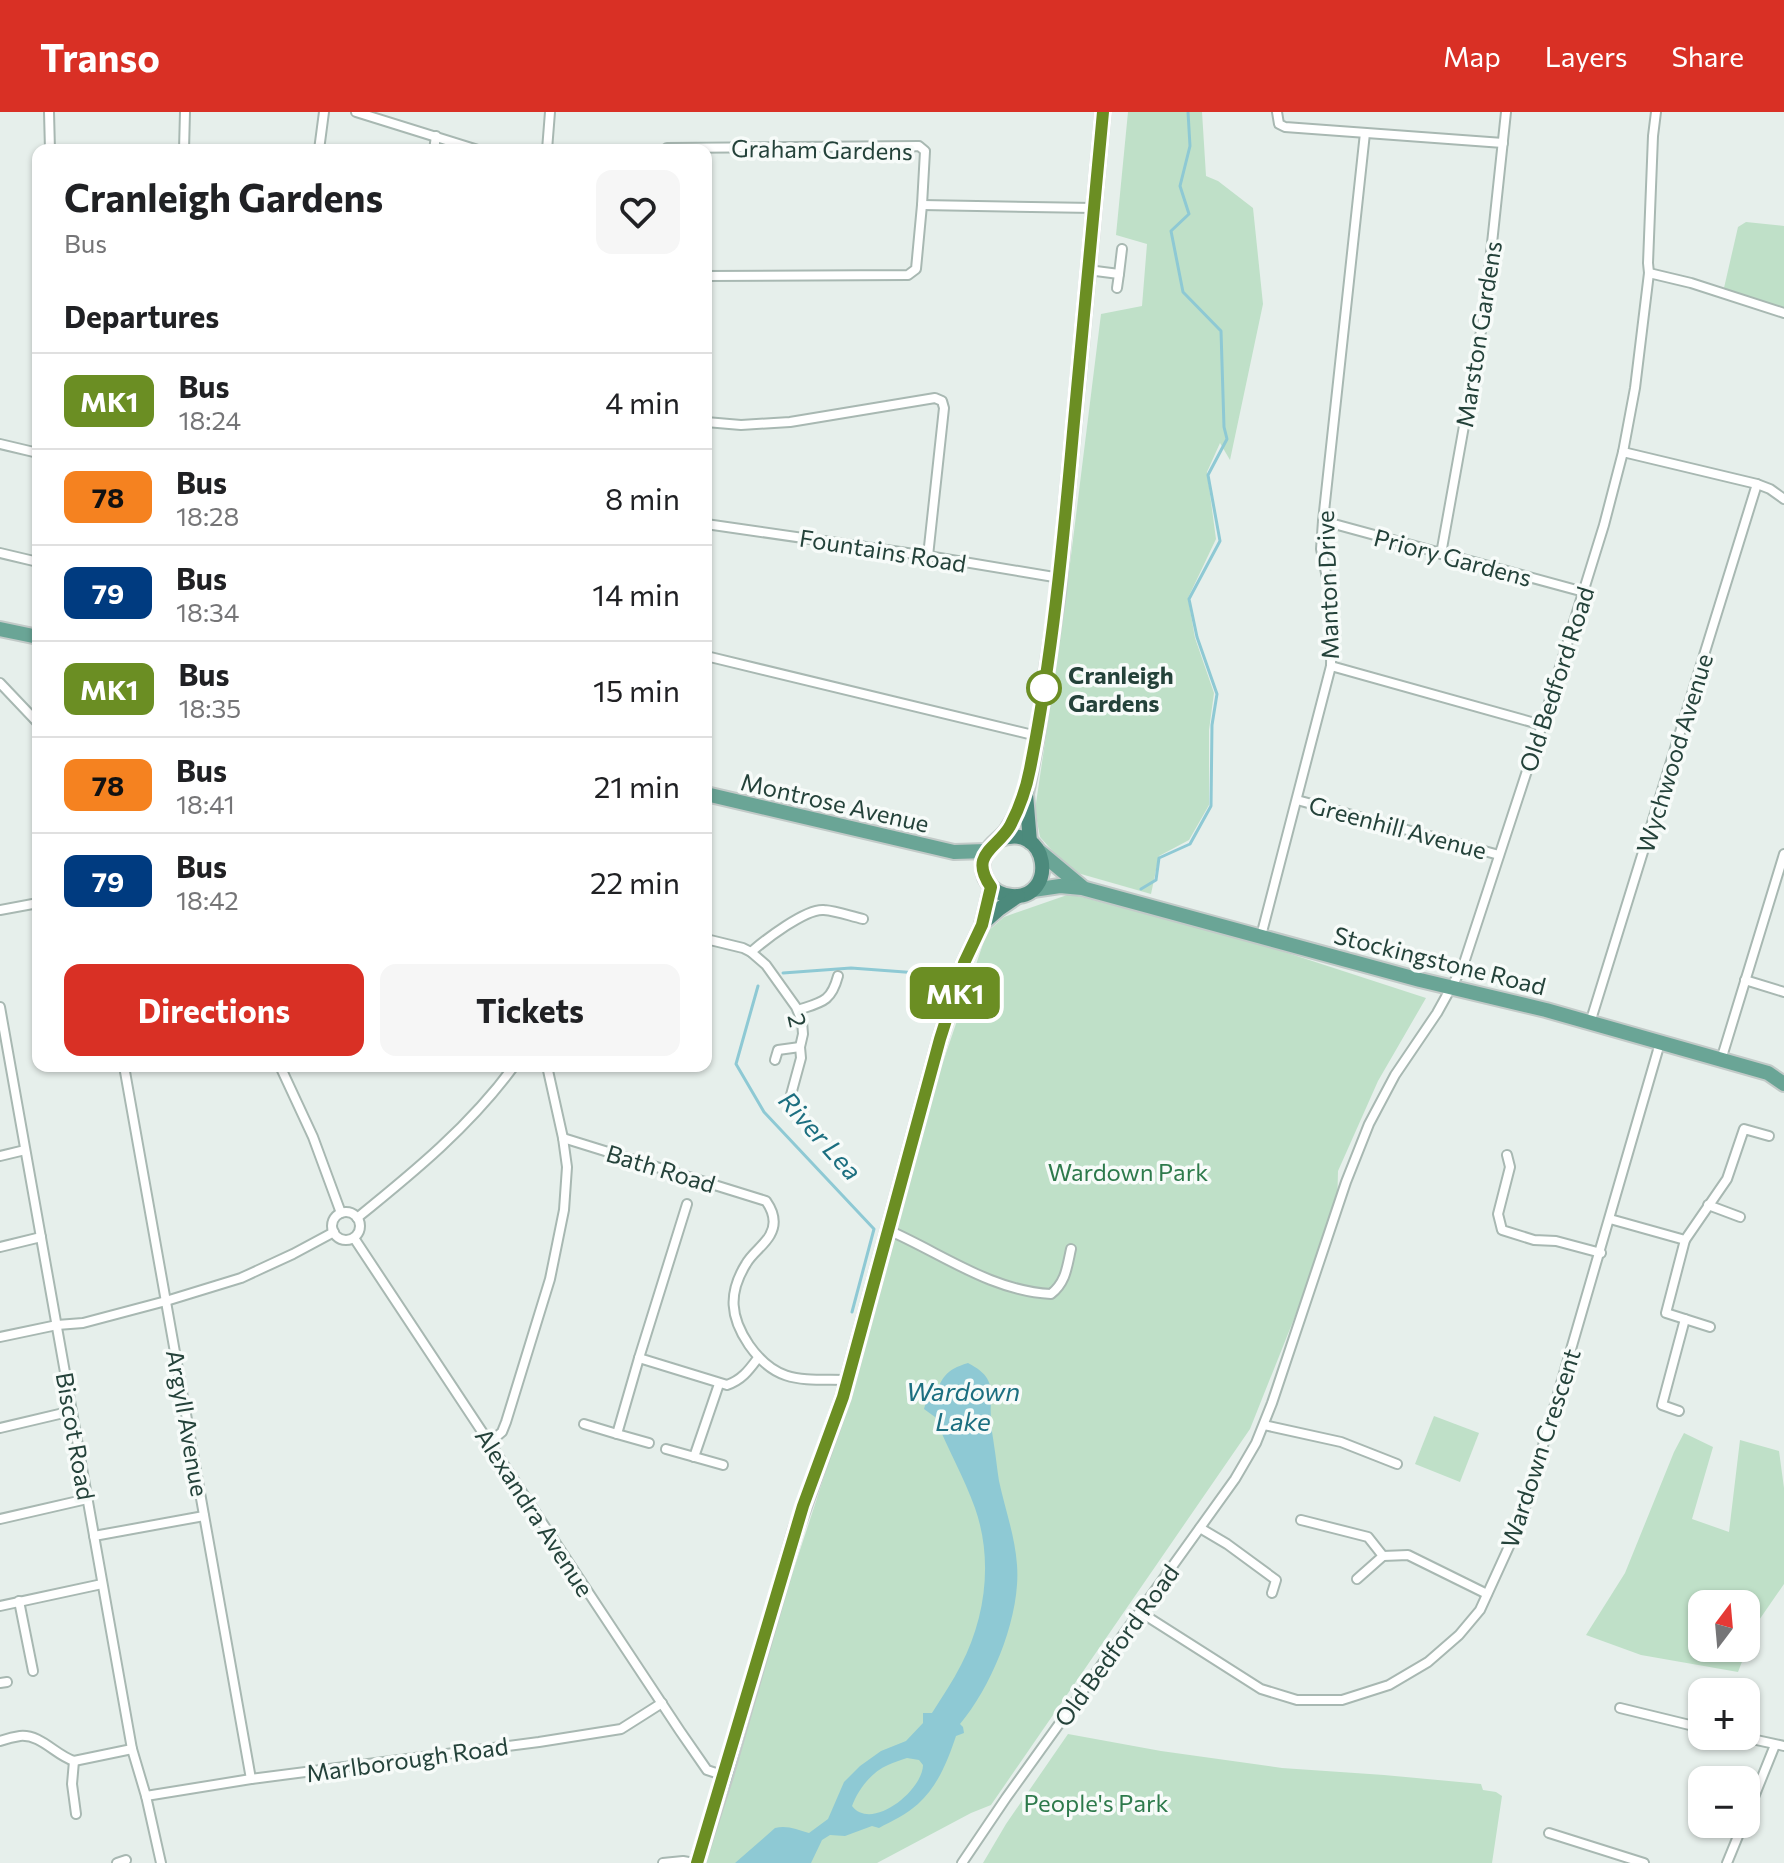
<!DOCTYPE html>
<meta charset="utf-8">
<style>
:root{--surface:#fff;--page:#f6f6f6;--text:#202124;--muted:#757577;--line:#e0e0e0;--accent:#d93025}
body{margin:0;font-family:Commissioner,sans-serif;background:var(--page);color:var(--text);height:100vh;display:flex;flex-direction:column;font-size:30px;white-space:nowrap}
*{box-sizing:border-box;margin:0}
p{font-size:26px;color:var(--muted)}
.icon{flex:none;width:44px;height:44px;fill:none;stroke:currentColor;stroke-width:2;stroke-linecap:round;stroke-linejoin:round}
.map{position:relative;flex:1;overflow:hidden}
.details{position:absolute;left:32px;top:32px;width:680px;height:928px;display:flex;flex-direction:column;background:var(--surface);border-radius:16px;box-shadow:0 2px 6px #0004}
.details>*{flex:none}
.badge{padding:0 16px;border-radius:12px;font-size:28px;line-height:52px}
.needle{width:52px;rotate:16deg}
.tools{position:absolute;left:1688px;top:1478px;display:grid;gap:16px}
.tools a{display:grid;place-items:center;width:72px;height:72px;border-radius:16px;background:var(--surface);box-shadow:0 2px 6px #0004;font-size:40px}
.map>.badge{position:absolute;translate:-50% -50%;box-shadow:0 0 0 4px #fff}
h2{padding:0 32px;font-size:30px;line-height:72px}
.round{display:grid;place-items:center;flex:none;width:84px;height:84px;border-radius:16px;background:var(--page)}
.summary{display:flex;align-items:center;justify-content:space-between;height:136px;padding:0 32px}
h1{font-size:38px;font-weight:700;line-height:60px}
.cta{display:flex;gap:16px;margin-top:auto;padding:16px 32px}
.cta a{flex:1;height:92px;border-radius:16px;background:var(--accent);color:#fff;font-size:32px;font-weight:700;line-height:92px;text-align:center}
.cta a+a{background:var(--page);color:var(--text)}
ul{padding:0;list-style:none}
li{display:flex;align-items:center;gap:24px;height:96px;padding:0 32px;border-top:2px solid var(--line)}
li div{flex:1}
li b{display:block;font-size:30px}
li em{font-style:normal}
li .badge{min-width:88px;font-weight:700;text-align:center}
header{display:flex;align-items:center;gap:48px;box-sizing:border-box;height:112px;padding:0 40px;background:var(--accent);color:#fff}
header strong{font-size:38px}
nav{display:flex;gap:44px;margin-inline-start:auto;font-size:28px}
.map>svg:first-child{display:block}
.green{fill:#bfe0c8;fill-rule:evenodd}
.water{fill:#8ec9d4;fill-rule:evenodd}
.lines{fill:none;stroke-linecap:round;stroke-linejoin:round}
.stream{stroke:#8ec9d4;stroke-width:3}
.minor-casing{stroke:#a8b8b2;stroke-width:12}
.primary-casing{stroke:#c2cac8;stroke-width:18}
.trunk-casing{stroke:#c2cac8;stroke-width:18}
.minor{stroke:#fff;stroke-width:8}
.primary{stroke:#6aa596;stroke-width:14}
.trunk{stroke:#4c8a7c;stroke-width:14}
.line-casing{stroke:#fff;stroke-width:18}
.line{stroke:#6b8e23;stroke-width:12}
.stop-dot{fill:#fff;stroke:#6b8e23;stroke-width:4}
.labels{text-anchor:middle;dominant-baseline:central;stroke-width:7;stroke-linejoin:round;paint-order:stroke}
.street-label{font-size:24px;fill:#24423a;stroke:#f7fbf9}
.stop-label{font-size:24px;font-weight:bold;fill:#24423a;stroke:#f7fbf9;text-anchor:start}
.park-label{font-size:24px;fill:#2d7a4b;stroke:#f7fbf9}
.water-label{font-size:26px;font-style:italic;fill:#1c6f80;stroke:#f7fbf9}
</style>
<header>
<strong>Transo</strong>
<nav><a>Map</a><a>Layers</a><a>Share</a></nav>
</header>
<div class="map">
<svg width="1784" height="1751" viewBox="0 0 1784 1751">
<rect width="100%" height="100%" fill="#e6efeb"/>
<g class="green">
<path d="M1128 0H1202L1206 64 1218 69 1253 96 1263 192 1230 348 1220 331 1207 360 1216 427 1188 486 1195 526 1214 581 1209 618V693L1189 728 1159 744 1151 782 1081 762 1064 752 1040 725 1035 698 1063 508 1101 202 1142 194 1147 132 1116 123Z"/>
<path d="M1746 110 1784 114V197L1724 176 1738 115Z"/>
<path d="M1070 782 1257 831 1426 886 1378 969 1338 1059 1337 1099 1250 1317 991 1693 971 1701 877 1751H704L737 1631 852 1279 941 956 987 820 1004 805Z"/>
<path d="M1434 1304 1479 1321 1460 1370 1415 1352Z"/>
<path d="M1684 1321 1713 1335 1692 1407 1729 1420 1740 1328 1779 1339 1784 1376V1472L1757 1511 1738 1560 1641 1543 1586 1523 1625 1461 1674 1340ZM1702 1492H1746V1536H1702Z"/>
<path d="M1068 1622 1161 1639 1282 1656 1384 1663 1481 1672 1483 1678 1496 1680 1502 1684 1492 1751H983L1006 1712Z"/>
</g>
<path class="water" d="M968 1251C999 1267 989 1280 991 1308 991 1316 993 1325 994 1333 996 1345 997 1357 999 1369 1005 1397 1015 1424 1017 1453 1021 1504 992 1574 960 1612L963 1615 964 1621 956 1624C948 1648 938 1674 918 1692 907 1702 892 1709 879 1716L872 1714 845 1724 830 1723 822 1728 811 1751H735L775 1716C788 1713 797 1718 809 1721L828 1707 844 1670 860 1654 881 1639 906 1629 923 1611V1601H932C942 1585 953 1569 961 1553 986 1505 993 1447 975 1396 964 1365 947 1336 935 1305L924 1297 926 1290 934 1287C942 1265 945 1258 968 1251ZM907 1646 919 1648 923 1653C923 1678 872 1720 852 1694 858 1678 871 1660 888 1653 894 1650 901 1648 907 1646Z"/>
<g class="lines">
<g class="stream">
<path d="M1141 777 1156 768 1159 746 1190 732 1211 694 1212 613 1217 582 1197 525 1189 487 1220 429 1208 363 1227 327 1224 315 1221 219 1183 180 1171 119 1189 102 1180 74 1190 34 1188 0"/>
<path d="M783 861 851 856 945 863"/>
<path d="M758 874 736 952 764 1000 874 1117 852 1200"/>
</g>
<g class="minor-casing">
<g id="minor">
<path d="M49 0 50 38"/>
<path d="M356 0 478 38"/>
<path d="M1277 0 1279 12 1285 15 1503 31"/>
<path d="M184 38 185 0"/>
<path d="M319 38 324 0"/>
<path d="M434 38 436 24"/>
<path d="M547 38 550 0"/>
<path d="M665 38 667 36 919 34 925 39 922 93 916 157 908 163 706 164"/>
<path d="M922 93 1094 96"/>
<path d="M1088 158 1119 162 1122 137"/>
<path d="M1649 161 1691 171 1784 201"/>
<path d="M1117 176 1119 162"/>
<path d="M706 310 741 313 790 310 935 286 942 289 944 296 928 444"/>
<path d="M0 332 38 341"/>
<path d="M1623 340 1757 372 1770 377 1784 387"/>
<path d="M1323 409 1584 480"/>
<path d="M706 412 928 444 1060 466"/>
<path d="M0 441 38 450"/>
<path d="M1441 442 1485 197 1506 0"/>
<path d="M706 544 1037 624"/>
<path d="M1331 554 1542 613"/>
<path d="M0 571 38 611"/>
<path d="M1297 688 1499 743"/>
<path d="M0 798 38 791"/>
<path d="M1261 824 1331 554 1332 490 1321 437 1323 409 1365 21"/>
<path d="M706 827 743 836 751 840C765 828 806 796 824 798 837 799 850 804 863 807"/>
<path d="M751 840 766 853 796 895 802 909 803 922 800 935 801 946 789 990"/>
<path d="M1745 868 1784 880"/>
<path d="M0 895 132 1637 146 1684 161 1751"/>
<path d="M798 898C822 890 831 890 838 864"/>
<path d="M1590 911 1757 372"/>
<path d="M775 948 778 938 800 935"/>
<path d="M1721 948 1784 742"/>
<path d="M124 954 251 1667"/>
<path d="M280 954 313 1025 341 1101"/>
<path d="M563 1026 766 1089C773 1099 777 1111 770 1123 764 1134 752 1141 746 1152 728 1181 730 1205 749 1233 777 1273 803 1267 847 1268"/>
<path d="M1507 1043 1510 1055 1498 1102 1502 1118 1534 1128 1556 1129 1601 1141"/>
<path d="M0 1044 25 1038"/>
<path d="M687 1092 639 1246 727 1273C742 1268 749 1258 758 1246"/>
<path d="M1708 1093 1740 1105"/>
<circle cx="346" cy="1114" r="14"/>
<path d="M357 1106C414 1060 470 1014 514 954"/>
<path d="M1610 1107 1685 1128 1727 1067 1744 1017 1769 1024"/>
<path d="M888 1118C941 1141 991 1179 1051 1182 1066 1170 1067 1155 1071 1137"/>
<path d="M354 1126 680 1619 707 1658 725 1664"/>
<path d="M1685 1128 1666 1201 1710 1215"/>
<path d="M0 1135 41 1125"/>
<path d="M0 1225 57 1213 83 1211 166 1189 241 1166 293 1142 334 1120"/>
<path d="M1679 1299 1662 1293 1685 1207"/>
<path d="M584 1312 617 1322 639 1246"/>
<path d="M1264 1313 1341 1330 1397 1352"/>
<path d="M0 1316 72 1299"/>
<path d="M617 1322 649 1331"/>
<path d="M490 1330 502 1320 506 1310 550 1167 564 1098 567 1055 563 1026 547 954"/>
<path d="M666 1337 723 1353"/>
<path d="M694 1345 719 1272"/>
<path d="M0 1407 87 1387"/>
<path d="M1301 1408 1368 1425 1383 1444"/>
<path d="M1200 1416 1227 1432 1276 1468 1272 1481"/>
<path d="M94 1424 204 1404"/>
<path d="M1357 1467 1383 1444 1408 1443 1487 1482"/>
<path d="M19 1489 33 1559"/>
<path d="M0 1494 102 1472"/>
<path d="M1140 1500 1261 1577 1297 1588H1342L1389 1573 1428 1550 1459 1523 1480 1498 1522 1406 1660 931"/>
<path d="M0 1571 7 1570"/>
<path d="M1620 1596 1702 1616"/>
<path d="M1738 1624 1784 1634"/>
<path d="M0 1629C6 1627 13 1625 20 1624 41 1622 55 1643 74 1649L132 1637"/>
<path d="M74 1649 72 1672 76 1702"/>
<path d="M146 1684 251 1667 539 1630 621 1617 662 1591"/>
<path d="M1746 1705 1775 1633"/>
<path d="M1549 1721 1644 1751"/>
<path d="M117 1751 126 1748"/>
<path d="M663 1751 683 1749 694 1751"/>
<path d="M962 1751 1006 1686 1235 1367 1256 1331 1272 1291 1346 1070 1369 1012 1395 963 1437 901 1463 854 1542 613 1604 413 1623 340 1635 276 1649 161 1648 151 1653 24 1656 0"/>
<path d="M1727 1751 1743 1712"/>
</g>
</g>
<g class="primary-casing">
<g id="primary">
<path d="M0 517 38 525"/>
<path d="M706 682 954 740 987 739"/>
<path d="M1040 740 1082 775"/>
<path d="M1033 778 1060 774 1082 776 1420 868 1546 898 1768 961 1784 972"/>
</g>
</g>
<g class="trunk-casing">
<g id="trunk">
<path d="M998 728C1050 707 1058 788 1012 784 990 783 975 759 987 739 992 730 1003 725 1008 716 1015 706 1020 694 1025 683"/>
<path d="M1030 730 1026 682 1037 624 1058 482 1103 0"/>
<path d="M982 812 999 797 1018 784"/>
<path d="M697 1751 725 1664 796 1417 843 1285 940 927 964 851 982 813 991 775"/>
</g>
</g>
<use href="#minor" class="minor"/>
<use href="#primary" class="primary"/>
<use href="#trunk" class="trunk"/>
</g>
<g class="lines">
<g class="line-casing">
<path id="line" d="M697 1751 803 1394 843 1285 940 927 964 851 982 813 991 775C968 742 997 737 1010 714 1020 695 1026 678 1030 657 1052 546 1063 433 1073 320 1083 214 1092 107 1103 0"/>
</g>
<use href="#line" class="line"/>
</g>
<circle class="stop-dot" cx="1044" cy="576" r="16"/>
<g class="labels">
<g class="street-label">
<text transform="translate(822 37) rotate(1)">Graham Gardens</text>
<text transform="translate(1478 222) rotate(-81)">Marston Gardens</text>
<text transform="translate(883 438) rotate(9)">Fountains Road</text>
<text transform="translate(1453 445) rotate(15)">Priory Gardens</text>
<text transform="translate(1327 473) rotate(-92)">Manton Drive</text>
<text transform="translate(1556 567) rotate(-72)">Old Bedford Road</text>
<text transform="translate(1674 641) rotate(-73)">Wychwood Avenue</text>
<text transform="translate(835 690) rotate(13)">Montrose Avenue</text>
<text transform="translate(1398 715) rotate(15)">Greenhill Avenue</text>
<text transform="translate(1440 848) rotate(14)">Stockingstone Road</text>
<text transform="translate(798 908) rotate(77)">2</text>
<text transform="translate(661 1056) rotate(17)">Bath Road</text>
<text transform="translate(188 1311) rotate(80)">Argyll Avenue</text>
<text transform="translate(76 1324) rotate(80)">Biscot Road</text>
<text transform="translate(1540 1336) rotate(-72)">Wardown Crescent</text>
<text transform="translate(535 1400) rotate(57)">Alexandra Avenue</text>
<text transform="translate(1116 1533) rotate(-54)">Old Bedford Road</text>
<text transform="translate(407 1647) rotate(-8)">Marlborough Road</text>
</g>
<g class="stop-label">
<text x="1068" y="562">Cranleigh<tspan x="1068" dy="28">Gardens</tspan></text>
</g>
<g class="park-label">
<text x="1128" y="1059">Wardown Park</text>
<text x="1096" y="1690">People's Park</text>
</g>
<g class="water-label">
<text transform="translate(821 1023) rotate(48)">River Lea</text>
<text x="963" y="1278">Wardown<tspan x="963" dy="30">Lake</tspan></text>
</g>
</g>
</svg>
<div class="tools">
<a><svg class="needle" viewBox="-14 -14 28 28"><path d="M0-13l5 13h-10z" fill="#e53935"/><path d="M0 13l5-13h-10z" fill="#757577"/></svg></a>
<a>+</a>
<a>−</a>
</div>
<b class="badge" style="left:955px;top:881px;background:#6b8e23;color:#fff">MK1</b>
<section class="details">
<div class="summary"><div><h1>Cranleigh Gardens</h1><p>Bus</p></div><a class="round"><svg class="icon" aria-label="heart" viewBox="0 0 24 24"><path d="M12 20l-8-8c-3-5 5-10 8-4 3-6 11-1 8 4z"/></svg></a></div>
<h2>Departures</h2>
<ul>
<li><span class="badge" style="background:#6b8e23;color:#fff">MK1</span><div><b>Bus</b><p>18:24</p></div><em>4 min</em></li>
<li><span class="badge" style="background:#f58220;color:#111">78</span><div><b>Bus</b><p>18:28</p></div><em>8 min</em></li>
<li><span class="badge" style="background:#003b80;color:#fff">79</span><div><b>Bus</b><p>18:34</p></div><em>14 min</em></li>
<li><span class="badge" style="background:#6b8e23;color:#fff">MK1</span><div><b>Bus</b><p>18:35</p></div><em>15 min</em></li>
<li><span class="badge" style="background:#f58220;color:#111">78</span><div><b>Bus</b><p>18:41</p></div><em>21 min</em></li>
<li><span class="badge" style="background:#003b80;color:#fff">79</span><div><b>Bus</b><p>18:42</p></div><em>22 min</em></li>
</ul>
<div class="cta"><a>Directions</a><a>Tickets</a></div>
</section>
</div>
